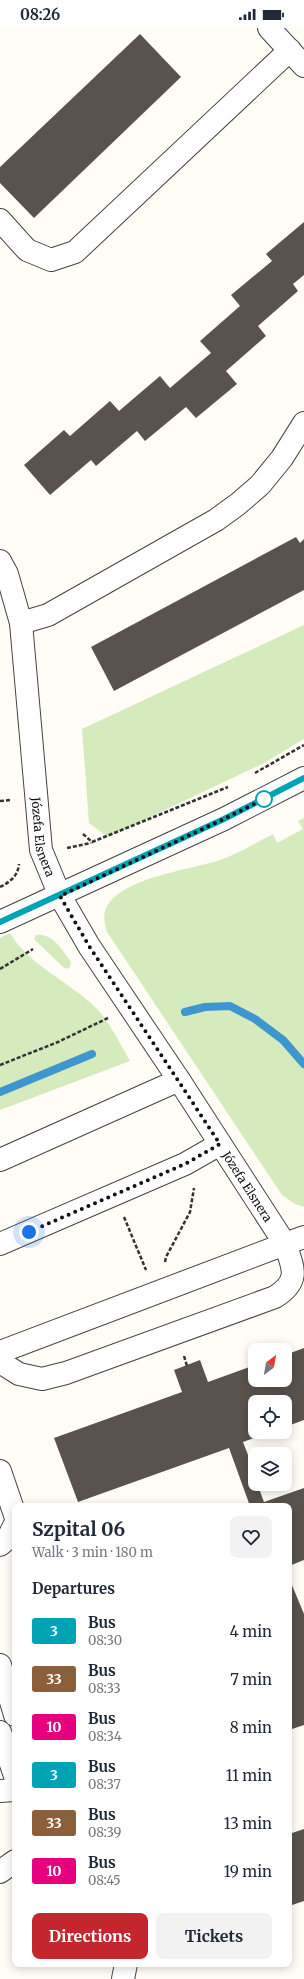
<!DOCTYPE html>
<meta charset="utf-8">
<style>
:root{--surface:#fff;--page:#f2f2f3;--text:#1f2937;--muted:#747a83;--accent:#c4262e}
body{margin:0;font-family:Merriweather,serif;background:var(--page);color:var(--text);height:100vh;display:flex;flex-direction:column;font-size:15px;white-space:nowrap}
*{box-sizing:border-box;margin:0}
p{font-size:13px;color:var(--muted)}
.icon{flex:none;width:22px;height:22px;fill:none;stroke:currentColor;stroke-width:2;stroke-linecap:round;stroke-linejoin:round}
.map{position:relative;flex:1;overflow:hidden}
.drawer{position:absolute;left:12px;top:1475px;width:280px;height:464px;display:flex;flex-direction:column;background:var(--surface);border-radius:8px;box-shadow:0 2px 10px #0003}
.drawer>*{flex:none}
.badge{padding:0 8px;border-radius:3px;font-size:14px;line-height:26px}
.needle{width:26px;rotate:31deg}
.fabs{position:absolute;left:248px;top:1315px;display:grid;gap:8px}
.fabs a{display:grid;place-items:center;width:44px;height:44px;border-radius:8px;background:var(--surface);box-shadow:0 2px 10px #0003;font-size:20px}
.you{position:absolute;width:20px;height:20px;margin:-10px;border:3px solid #fff;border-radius:50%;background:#1a73e8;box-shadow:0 0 0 6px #1a73e833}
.map>.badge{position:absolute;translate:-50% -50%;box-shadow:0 0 0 2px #fff}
h2{padding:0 20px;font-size:15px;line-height:36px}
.round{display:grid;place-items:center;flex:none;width:42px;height:42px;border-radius:8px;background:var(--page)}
.head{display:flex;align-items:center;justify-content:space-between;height:68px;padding:0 20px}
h1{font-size:19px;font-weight:700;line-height:30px}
.action{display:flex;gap:8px;margin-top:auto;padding:8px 20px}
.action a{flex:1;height:46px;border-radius:8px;background:var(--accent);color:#fff;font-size:16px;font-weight:700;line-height:46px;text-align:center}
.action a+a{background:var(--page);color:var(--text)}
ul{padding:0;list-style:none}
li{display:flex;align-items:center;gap:12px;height:48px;padding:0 20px}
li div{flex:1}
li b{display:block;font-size:15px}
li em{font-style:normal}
li .badge{min-width:44px;font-weight:700;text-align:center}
.status{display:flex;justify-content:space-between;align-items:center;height:28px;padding:0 20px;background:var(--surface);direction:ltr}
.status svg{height:11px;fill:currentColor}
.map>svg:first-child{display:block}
.green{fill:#d5ebbd}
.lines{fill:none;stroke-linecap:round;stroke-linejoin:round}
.stream{stroke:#3f96cf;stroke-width:8}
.building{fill:#5a524d}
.minor-casing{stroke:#444;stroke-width:24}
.path{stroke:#333;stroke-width:2.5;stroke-dasharray:4 2;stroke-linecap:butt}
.minor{stroke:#fff;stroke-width:22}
.line-casing{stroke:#fff;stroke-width:9}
.line{stroke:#00a3b4;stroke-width:6}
.walk{stroke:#111;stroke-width:4;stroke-dasharray:0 7.2}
.stop-dot{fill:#fff;stroke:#00a3b4;stroke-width:2}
.labels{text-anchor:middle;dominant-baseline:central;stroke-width:4;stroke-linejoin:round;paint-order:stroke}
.street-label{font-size:12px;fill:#111;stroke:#fff}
</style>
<div class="status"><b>08:26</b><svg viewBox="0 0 49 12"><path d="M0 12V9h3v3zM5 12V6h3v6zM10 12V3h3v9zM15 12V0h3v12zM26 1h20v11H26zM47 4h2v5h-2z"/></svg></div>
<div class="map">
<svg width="304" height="1951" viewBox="0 0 304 1951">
<rect width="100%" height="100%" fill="#fffdf5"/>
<g class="green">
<path d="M304 597V711L264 735 108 809 89 795 82 701Z"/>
<path d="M304 790V1179L295 1176 282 1167 107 904C104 894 102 884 109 875 129 849 187 842 217 833 236 827 255 815 273 806L277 815 303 801 298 793Z"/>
<path d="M10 905C30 939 71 954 97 981 109 993 121 1018 130 1033L0 1082V910Z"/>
<path d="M36 907C53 905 62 922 71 934L70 939 67 941 63 939 34 911Z"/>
</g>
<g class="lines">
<g class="stream">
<path d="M185 984 205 979 230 978 255 991 283 1012 304 1036"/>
<path d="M0 1064 92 1026"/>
</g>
</g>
<g class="building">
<path d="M140 6 181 49 34 190 0 155V139Z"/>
<path d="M304 194V247L293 256 298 263 258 298 266 308 226 343 237 356 196 390 186 379 145 413 137 403 96 438 91 432 50 467 24 437 64 402 70 408 110 373 119 383 160 348 170 360 211 325 200 313 240 278 231 267 272 233 266 226Z"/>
<path d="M296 509 300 515 304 511V562L114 663 91 619Z"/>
<path d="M304 1320V1392L285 1399V1374H255V1404H271L243 1414 250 1432 255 1430V1456H262L258 1458 264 1474 304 1460V1532L289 1538V1478H250L229 1420 78 1474 54 1410 182 1364 174 1342 200 1332 208 1354 255 1337V1352H285V1327Z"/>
<path d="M289 1550 304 1586V1697L289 1702Z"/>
<path d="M304 1801V1873L289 1878V1806Z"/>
</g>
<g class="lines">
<g class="minor-casing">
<g id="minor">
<path d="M269 0 304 38"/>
<path d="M0 192 27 222 51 232 75 224 290 22"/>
<path id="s1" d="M0 533 7 546 21 595 41 822 60 868 89 918 179 1052 285 1216 304 1209"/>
<path d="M21 595 48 587 216 492 238 476 260 457 282 430 304 395"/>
<path d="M0 894 224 791 304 750"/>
<path d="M0 1132 179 1052"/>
<path d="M0 1216 185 1136 220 1116"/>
<path d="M0 1324 285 1216C294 1241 300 1253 275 1269L66 1345 42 1351 19 1346 0 1334"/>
<path d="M0 1443 15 1487"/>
<path d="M0 1517 8 1510 15 1496"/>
<path d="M0 1637 15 1687"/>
<path d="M0 1704 15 1748"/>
<path d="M0 1763 15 1762"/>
<path d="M0 1844 15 1833"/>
<path d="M123 1951 126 1936"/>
</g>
</g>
<g class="path">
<path d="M255 745 304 717"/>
<path d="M0 773 11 772"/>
<path d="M83 806 92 814 228 759"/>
<path d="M67 820 91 815"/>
<path d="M0 859C10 854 18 848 19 836"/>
<path d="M0 941 33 921"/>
<path d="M0 1037 58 1014 108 990"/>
<path d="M124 1189 146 1242"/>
<path d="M165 1234 166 1229 190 1184 194 1160"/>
<path d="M184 1328 187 1338"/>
</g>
<use href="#minor" class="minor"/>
</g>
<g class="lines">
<g class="line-casing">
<path id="line" d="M0 894 224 791 304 750"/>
</g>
<use href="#line" class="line"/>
<path class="walk" d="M29 1204 185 1136 220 1116 89 918 60 868 224 791 264 771"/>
</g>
<circle class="stop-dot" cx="264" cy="771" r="8"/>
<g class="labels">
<g class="street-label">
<text stroke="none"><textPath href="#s1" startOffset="281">Józefa Elsnera</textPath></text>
<text stroke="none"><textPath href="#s1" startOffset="689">Józefa Elsnera</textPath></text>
</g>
</g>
</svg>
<div class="fabs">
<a><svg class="needle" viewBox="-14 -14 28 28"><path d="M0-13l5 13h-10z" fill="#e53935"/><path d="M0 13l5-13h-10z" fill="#747a83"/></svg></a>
<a><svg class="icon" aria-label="locate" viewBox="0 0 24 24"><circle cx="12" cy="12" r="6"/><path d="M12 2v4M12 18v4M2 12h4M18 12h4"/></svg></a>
<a><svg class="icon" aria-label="layers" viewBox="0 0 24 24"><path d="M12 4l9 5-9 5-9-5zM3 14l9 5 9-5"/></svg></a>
</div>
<div class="you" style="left:29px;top:1204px"></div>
<section class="drawer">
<div class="head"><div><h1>Szpital 06</h1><p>Walk · 3 min · 180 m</p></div><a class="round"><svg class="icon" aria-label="heart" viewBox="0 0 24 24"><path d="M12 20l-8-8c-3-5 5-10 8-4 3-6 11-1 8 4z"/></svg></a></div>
<h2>Departures</h2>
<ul>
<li><span class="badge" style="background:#00a3b4;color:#fff">3</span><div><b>Bus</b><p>08:30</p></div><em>4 min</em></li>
<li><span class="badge" style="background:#8b5e3c;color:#fff">33</span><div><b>Bus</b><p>08:33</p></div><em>7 min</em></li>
<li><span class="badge" style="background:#e6007e;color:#fff">10</span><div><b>Bus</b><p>08:34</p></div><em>8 min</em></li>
<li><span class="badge" style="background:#00a3b4;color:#fff">3</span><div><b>Bus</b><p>08:37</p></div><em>11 min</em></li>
<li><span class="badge" style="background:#8b5e3c;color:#fff">33</span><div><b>Bus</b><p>08:39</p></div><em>13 min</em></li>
<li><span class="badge" style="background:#e6007e;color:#fff">10</span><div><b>Bus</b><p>08:45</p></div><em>19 min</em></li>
</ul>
<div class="action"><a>Directions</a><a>Tickets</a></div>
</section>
</div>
